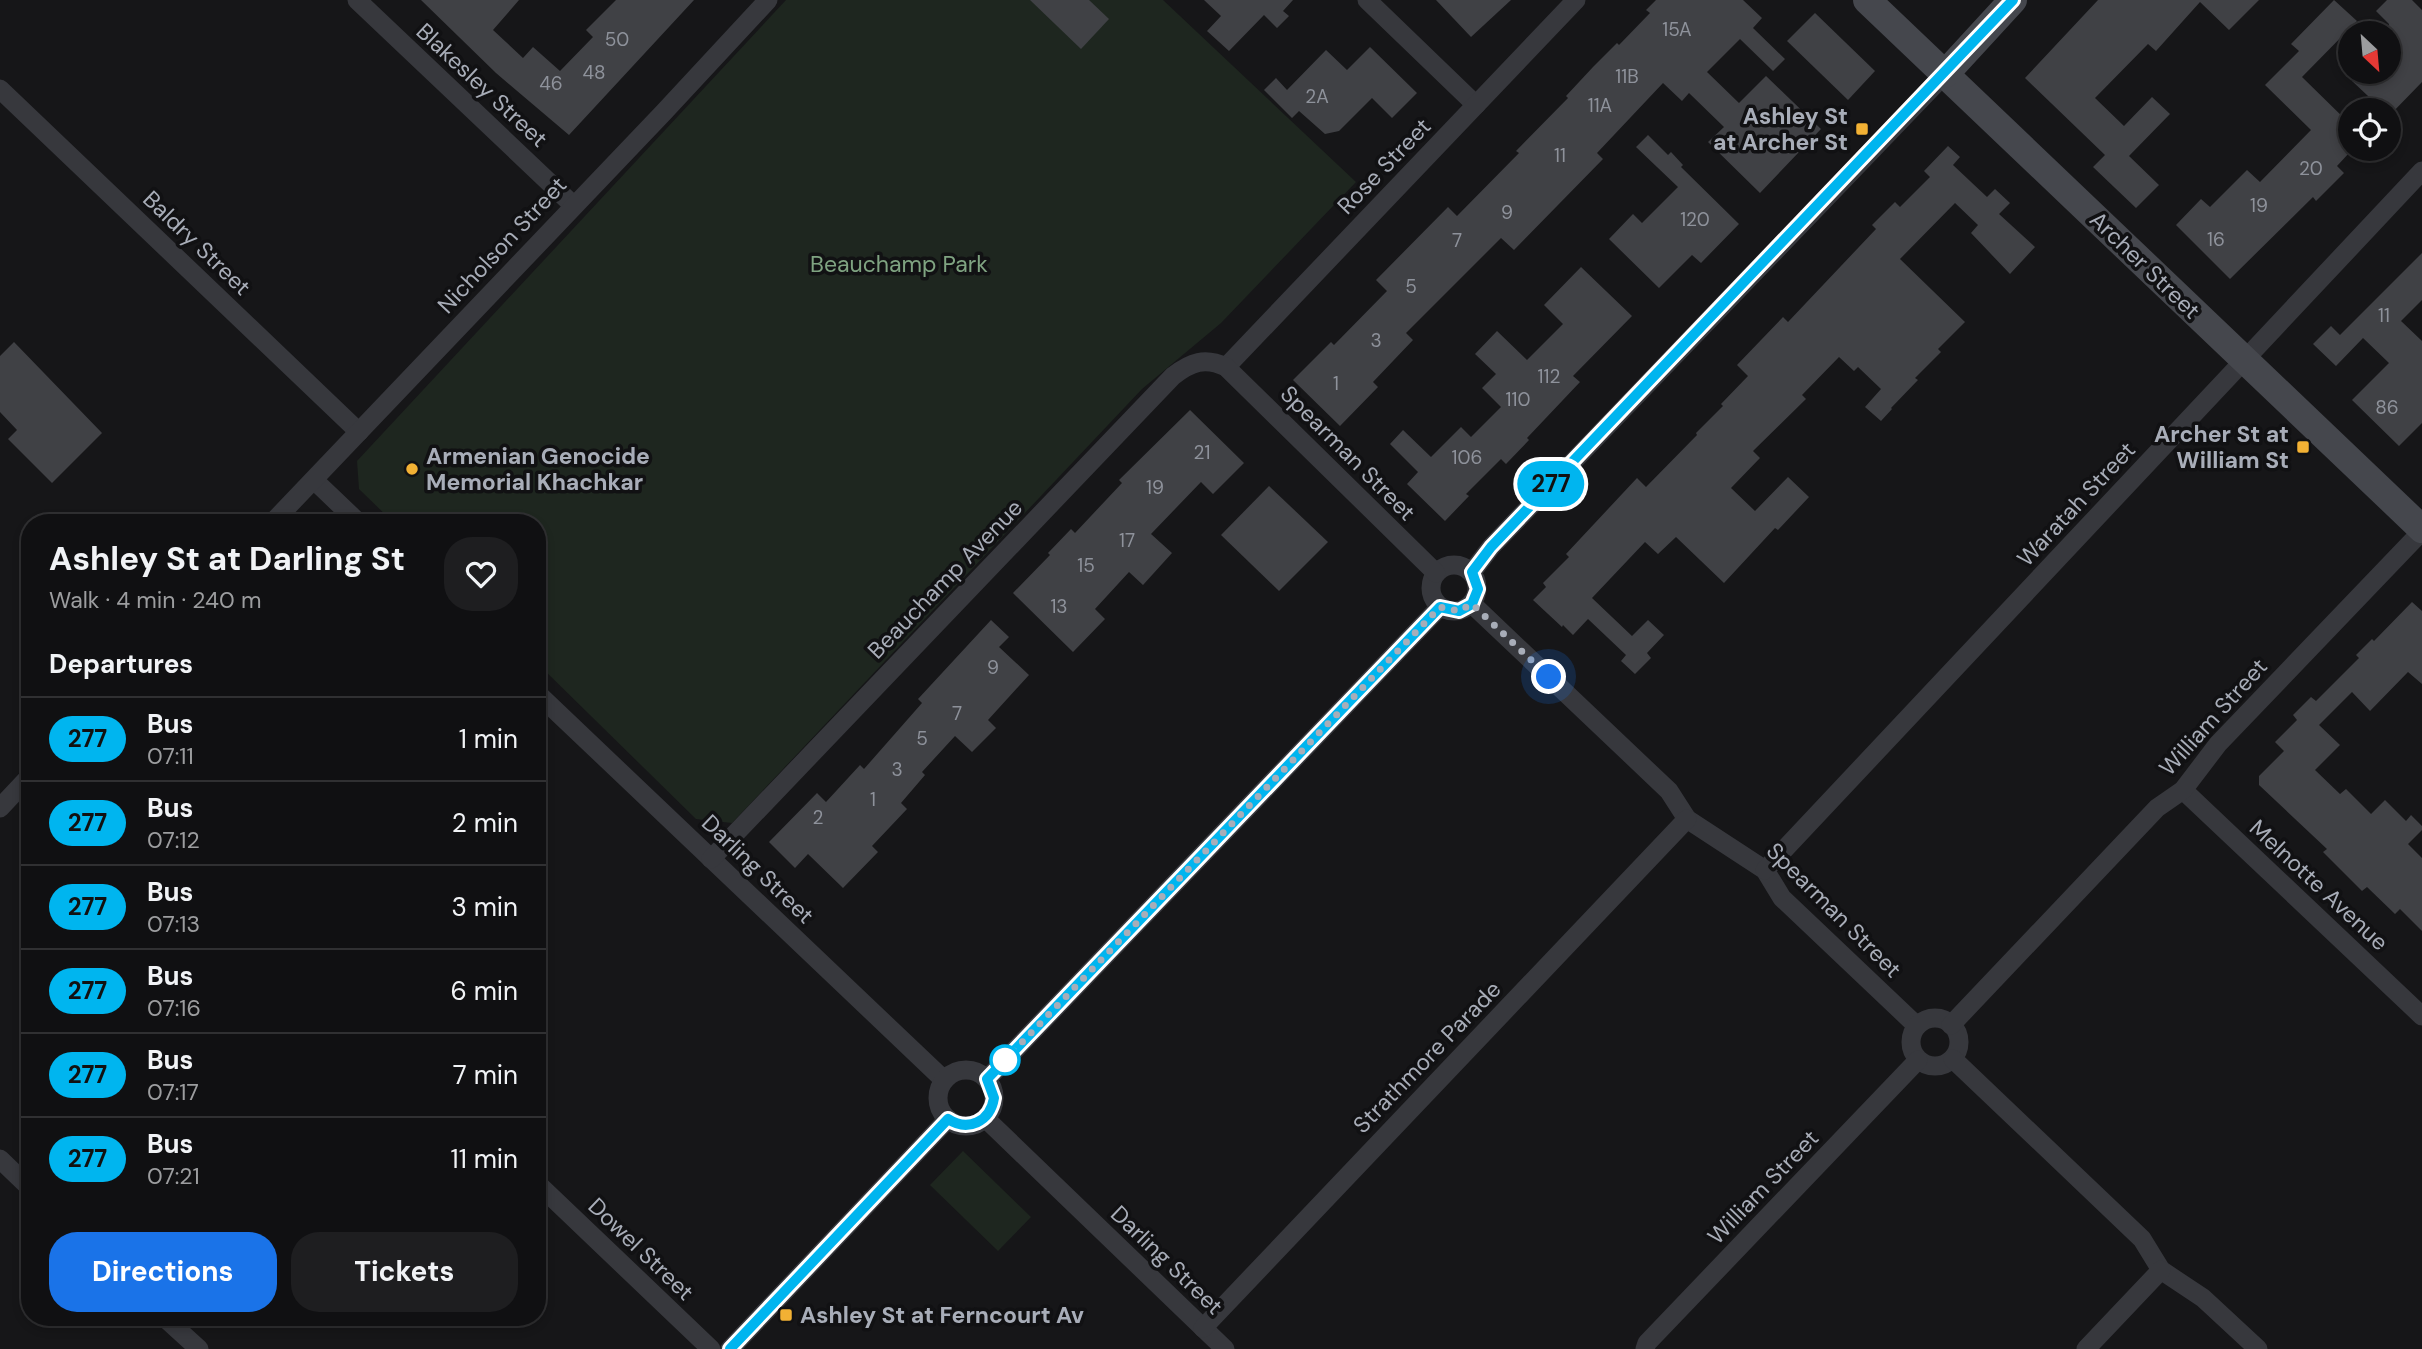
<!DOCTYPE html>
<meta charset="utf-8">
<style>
:root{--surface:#101012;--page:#1e1e20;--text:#f1f3f6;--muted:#9c9d9f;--line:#303032;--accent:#1a73e8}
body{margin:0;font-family:"DM Sans",sans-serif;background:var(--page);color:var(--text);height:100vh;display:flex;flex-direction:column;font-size:26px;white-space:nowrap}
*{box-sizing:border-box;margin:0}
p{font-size:23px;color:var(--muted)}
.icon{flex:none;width:38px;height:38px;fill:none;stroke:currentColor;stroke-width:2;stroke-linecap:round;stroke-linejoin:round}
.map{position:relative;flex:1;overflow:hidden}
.sheet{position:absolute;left:21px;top:514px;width:525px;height:812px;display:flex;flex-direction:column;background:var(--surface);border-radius:28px;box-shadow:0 4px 10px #0003,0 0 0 2px var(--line)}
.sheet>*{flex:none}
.badge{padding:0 14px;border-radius:23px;font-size:24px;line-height:46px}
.needle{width:46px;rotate:154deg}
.controls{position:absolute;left:2338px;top:21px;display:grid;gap:14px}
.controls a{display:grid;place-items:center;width:63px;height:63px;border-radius:50%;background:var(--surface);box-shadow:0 4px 10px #0003,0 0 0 2px var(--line);font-size:35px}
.you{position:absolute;width:35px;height:35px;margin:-18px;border:5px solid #fff;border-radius:50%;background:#1a73e8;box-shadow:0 0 0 10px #1a73e833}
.map>.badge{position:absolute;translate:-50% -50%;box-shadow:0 0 0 4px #fff}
h2{padding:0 28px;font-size:26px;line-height:63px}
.round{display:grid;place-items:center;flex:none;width:74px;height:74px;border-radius:28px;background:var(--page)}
.summary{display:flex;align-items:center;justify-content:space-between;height:119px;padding:0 28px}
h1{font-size:33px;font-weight:700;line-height:52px}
.cta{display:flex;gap:14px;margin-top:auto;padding:14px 28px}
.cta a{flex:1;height:80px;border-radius:28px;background:var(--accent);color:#fff;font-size:28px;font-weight:700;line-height:80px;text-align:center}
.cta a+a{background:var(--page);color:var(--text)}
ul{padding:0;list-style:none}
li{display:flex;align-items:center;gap:21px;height:84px;padding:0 28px;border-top:2px solid var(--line)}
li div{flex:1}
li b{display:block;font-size:26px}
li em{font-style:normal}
li .badge{min-width:77px;font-weight:700;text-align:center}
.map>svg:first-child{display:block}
.green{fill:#1e261f}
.building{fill:#404145}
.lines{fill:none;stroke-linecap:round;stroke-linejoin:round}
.street{stroke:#37383d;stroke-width:19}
.secondary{stroke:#45474d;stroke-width:28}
.line-casing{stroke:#fff;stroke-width:16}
.line{stroke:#00b5ef;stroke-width:10}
.walk{stroke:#a8adb8;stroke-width:7;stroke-dasharray:0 12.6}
.poi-dot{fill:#f2b134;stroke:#111113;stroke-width:2.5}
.stop-dot{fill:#fff;stroke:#00b5ef;stroke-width:3.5}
.labels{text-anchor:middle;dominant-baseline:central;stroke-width:7;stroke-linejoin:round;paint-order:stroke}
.number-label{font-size:19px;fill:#8e929b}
.street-label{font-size:23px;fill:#a8adb8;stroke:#111113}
.poi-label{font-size:23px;font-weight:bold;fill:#a8adb8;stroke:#111113;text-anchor:end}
.park-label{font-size:23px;fill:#7fa381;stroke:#111113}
</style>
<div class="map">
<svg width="2422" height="1349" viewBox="0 0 2422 1349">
<rect width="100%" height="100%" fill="#161618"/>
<g class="green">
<path d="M786 0H1163L1356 182 1221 323 1142 389 732 823 696 819 537 663V523H394L359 489 357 461Z"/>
<path d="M963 1151 1031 1217 998 1251 930 1185Z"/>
</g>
<g class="building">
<path d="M421 0H519L493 30 523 58 533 47 560 71 593 37 586 30 616 0H694L569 135 496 73Z"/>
<path d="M1030 0H1089L1109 19 1081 49Z"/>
<path d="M1204 0H1293L1283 11 1289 16 1277 28 1264 15 1229 51 1207 31 1221 16Z"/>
<path d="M1436 0H1511L1471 37Z"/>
<path d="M1656 0H1743L1762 18 1753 28 1785 59 1773 71 1740 39 1707 72 1739 103 1766 76 1821 129 1760 193 1708 142 1724 127 1689 93 1682 101 1663 83 1597 153 1603 159 1514 250 1501 238 1406 333 1413 340 1373 382 1378 387 1340 426 1293 380 1331 342 1334 345 1387 291 1376 280 1448 207 1457 216 1519 153 1516 151 1568 98 1566 96 1593 67 1617 43 1619 45 1650 13 1646 10Z"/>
<path d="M2098 0H2259L2229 30 2200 2 2156 51 2148 44 2095 98 2124 126 2152 97 2170 114 2129 156 2159 185 2136 208 2093 167 2105 155 2025 78Z"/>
<path d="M2334 0 2357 21 2302 77 2350 124V152L2337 166 2344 173 2316 201 2313 197 2230 279 2176 225 2201 199 2210 207 2247 170 2260 182 2311 130 2265 85 2299 51 2291 44Z"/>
<path d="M2387 0H2412L2422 10V82L2389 116V110H2383L2352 81 2361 72H2389V24L2376 11Z"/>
<path d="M1815 13 1875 71 1848 100 1787 41Z"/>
<path d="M1370 47 1417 93 1392 118 1372 98 1339 131 1325 134 1299 111 1292 118 1264 90 1276 78 1287 90 1326 50 1347 70Z"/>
<path d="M1648 135 1668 155 1671 152 1683 165 1681 167 1739 224 1701 263 1692 255 1659 288 1609 239 1633 214 1642 223 1678 187 1636 147Z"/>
<path d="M1948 146 1960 157 1953 165 1987 197 1995 189 2010 203 1999 214 2035 247 2010 274 1971 233 1978 225 1955 203 1900 259 1965 322 1938 349 1941 352 1915 378 1918 380 1891 408 1892 409 1881 421 1865 407 1881 389 1858 367 1854 371 1839 357 1802 395 1806 399 1753 451 1760 458 1731 488 1755 511 1788 477 1809 497 1778 530 1775 528 1724 583 1676 537 1658 554 1645 542 1592 598 1632 636 1648 620 1664 635 1647 653 1651 658 1635 674 1621 661 1626 655 1588 619 1573 635 1563 625 1562 627 1533 600 1546 587 1543 583 1569 557 1566 554 1637 478 1646 487 1697 435 1696 433 1723 406 1721 404 1748 376 1737 365 1783 317 1788 322 1876 229 1872 225 1895 202 1900 207 1930 177 1924 171Z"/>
<path d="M2422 253V300L2401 321 2422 341V423L2399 446 2352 400 2389 363 2363 338 2336 366 2313 344 2331 326 2340 335Z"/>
<path d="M1581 267 1632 316 1573 376 1580 382 1527 438 1529 440 1506 464 1501 459 1466 494 1469 496 1445 521 1407 484 1418 472 1390 444 1403 430 1431 457 1461 427 1471 437 1501 407 1482 388 1496 374 1475 354 1497 331 1527 360 1563 324 1544 305Z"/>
<path d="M14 342 102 433 52 483 8 439 17 430 0 412V356Z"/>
<path d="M1190 410 1244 463 1213 494 1201 482 1151 534 1172 553 1143 585 1129 572 1095 609 1105 619 1073 652 1013 593 1050 555 1048 553 1071 529 1075 533 1122 483 1119 480Z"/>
<path d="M1269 486 1328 542 1279 591 1221 535Z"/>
<path d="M2412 602 2422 611V684L2408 672 2370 711 2352 692 2319 725 2340 745 2315 770 2340 794 2346 789 2371 814 2385 800 2406 821 2411 815 2422 826V830L2408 844 2422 858V931L2400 909 2395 914 2367 887 2362 891 2323 852 2327 849 2259 785V776L2284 751 2275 742 2297 720 2293 715 2311 697 2316 701 2359 658 2356 655 2372 639 2374 641Z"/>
<path d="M991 620 1009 637 999 647 1029 675 988 720 996 728 972 752 955 736 922 772 925 775 901 803 907 809 872 846 878 852 843 888 808 854 795 868 769 842 817 793 826 802 860 765 864 769 922 703 918 699Z"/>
</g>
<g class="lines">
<g class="street">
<path d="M357 0 573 205"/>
<path d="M1367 0 1476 105"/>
<path d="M0 89 359 432"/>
<path d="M1226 367 1576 0"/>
<path d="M314 480 359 523"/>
<path d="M272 523 664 112 768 0"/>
<circle cx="1454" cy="588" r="23"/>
<path d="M1472 572 1491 547 1945 74"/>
<path d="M1472 604 1669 791 1687 819 1765 870 1782 898 1917 1026"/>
<path d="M537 693 944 1080"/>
<path d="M2183 790 2422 1016"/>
<path d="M0 808 30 776"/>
<path d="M711 859 1173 376C1191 362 1205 357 1226 367L1436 573"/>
<path d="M1765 870 2422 171"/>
<circle cx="1935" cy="1042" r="24"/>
<path d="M1951 1025 2157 808 2183 790 2218 744 2422 531"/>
<path d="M1953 1059 2142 1239 2161 1270 2203 1298 2258 1349"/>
<circle cx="966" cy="1098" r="28"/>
<path d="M987 1079 1440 607"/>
<path d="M985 1118 1225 1349"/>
<path d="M0 1159 30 1188"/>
<path d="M537 1183 711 1349"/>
<path d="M165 1318 199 1349"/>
<path d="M1203 1328 1687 819"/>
<path d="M730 1349 948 1119"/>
<path d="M1645 1349 1647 1343 1918 1060"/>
<path d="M2086 1349 2161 1270"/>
</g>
<g class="secondary">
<path d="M1867 0 2422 529"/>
<path d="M1945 74 2013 0"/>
</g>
</g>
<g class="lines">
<g class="line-casing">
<path id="line" d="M730 1349 948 1119C968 1132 990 1122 994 1098L987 1079 1440 607 1459 611 1472 604 1478 589 1472 572 1491 547 2013 0"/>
</g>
<use href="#line" class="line"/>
<path class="walk" d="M1005 1060 1440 607 1459 611 1472 604 1549 677"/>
</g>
<g class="poi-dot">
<rect x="1855" y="122" width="14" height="14" rx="3.5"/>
<rect x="2296" y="440" width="14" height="14" rx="3.5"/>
<circle cx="412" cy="469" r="7"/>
<rect x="779" y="1308" width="14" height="14" rx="3.5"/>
</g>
<circle class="stop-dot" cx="1005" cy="1060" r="14"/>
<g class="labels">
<g class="number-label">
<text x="1677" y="29">15A</text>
<text x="617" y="39">50</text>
<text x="594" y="72">48</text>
<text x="1627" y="76">11B</text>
<text x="551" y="83">46</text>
<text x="1317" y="96">2A</text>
<text x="1600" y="105">11A</text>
<text x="1560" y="155">11</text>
<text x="2311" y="168">20</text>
<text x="2259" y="205">19</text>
<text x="1507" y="212">9</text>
<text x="1695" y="219">120</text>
<text x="2216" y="239">16</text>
<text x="1457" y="240">7</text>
<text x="1411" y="286">5</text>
<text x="2384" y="315">11</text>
<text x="1376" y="340">3</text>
<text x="1549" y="376">112</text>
<text x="1336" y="383">1</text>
<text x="1518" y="399">110</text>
<text x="2387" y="407">86</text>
<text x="1202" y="452">21</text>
<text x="1467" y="457">106</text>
<text x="1155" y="487">19</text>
<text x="1127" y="540">17</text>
<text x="1086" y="565">15</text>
<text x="1059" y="606">13</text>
<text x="993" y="667">9</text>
<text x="957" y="713">7</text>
<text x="922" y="738">5</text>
<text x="897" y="769">3</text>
<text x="873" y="799">1</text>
<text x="818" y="817">2</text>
</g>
<g class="street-label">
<text transform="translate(482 85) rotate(43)">Blakesley Street</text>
<text transform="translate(1384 166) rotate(-46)">Rose Street</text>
<text transform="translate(197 243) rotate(44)">Baldry Street</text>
<text transform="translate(502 245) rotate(-47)">Nicholson Street</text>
<text transform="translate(2145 265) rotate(44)">Archer Street</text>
<text transform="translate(1348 453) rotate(45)">Spearman Street</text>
<text transform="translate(2076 504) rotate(-47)">Waratah Street</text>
<text transform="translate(945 579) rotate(-46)">Beauchamp Avenue</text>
<text transform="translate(2213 717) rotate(-48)">William Street</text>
<text transform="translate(758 869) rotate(44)">Darling Street</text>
<text transform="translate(2319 885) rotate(43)">Melnotte Avenue</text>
<text transform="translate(1834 910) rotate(45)">Spearman Street</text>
<text transform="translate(1427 1057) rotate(-46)">Strathmore Parade</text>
<text transform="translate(1763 1187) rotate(-46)">William Street</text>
<text transform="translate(641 1249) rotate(44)">Dowel Street</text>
<text transform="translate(1167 1260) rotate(44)">Darling Street</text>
</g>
<g class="poi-label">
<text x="1848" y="116">Ashley St<tspan x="1848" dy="26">at Archer St</tspan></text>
<text x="2289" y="434">Archer St at<tspan x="2289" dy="26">William St</tspan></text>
<text x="426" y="456" text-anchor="start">Armenian Genocide<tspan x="426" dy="26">Memorial Khachkar</tspan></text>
<text x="800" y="1315" text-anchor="start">Ashley St at Ferncourt Av</text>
</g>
<g class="park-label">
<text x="899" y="264">Beauchamp Park</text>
</g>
</g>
</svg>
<div class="controls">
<a><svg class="needle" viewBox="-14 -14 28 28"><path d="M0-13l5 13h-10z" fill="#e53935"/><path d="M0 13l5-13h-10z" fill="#9c9d9f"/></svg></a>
<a><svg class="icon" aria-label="locate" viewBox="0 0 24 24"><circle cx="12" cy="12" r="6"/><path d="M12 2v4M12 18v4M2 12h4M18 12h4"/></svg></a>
</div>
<div class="you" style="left:1549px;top:677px"></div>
<b class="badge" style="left:1551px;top:484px;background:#00b5ef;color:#111">277</b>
<section class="sheet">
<div class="summary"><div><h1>Ashley St at Darling St</h1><p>Walk · 4 min · 240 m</p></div><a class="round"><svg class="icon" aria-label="heart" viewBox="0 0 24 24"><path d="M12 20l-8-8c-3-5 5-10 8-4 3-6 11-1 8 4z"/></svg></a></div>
<h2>Departures</h2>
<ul>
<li><span class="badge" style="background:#00b5ef;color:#111">277</span><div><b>Bus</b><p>07:11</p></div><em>1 min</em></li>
<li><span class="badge" style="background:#00b5ef;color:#111">277</span><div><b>Bus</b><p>07:12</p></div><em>2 min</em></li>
<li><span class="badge" style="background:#00b5ef;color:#111">277</span><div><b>Bus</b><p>07:13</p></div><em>3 min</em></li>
<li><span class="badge" style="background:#00b5ef;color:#111">277</span><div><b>Bus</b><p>07:16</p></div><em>6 min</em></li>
<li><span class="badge" style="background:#00b5ef;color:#111">277</span><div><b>Bus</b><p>07:17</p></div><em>7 min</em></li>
<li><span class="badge" style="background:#00b5ef;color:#111">277</span><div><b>Bus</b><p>07:21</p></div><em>11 min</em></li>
</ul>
<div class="cta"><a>Directions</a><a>Tickets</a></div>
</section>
</div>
